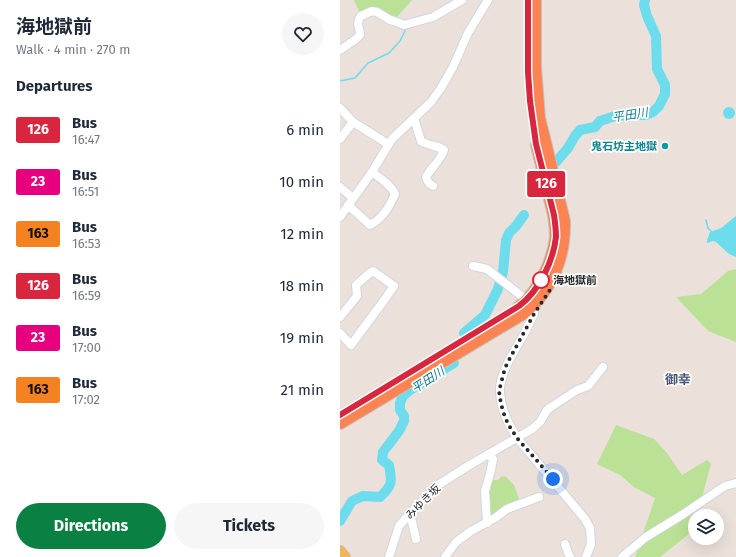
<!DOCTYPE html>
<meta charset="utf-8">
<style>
:root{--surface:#fff;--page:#f6f6f7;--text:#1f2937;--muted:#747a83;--accent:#0b8043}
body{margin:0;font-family:"Fira Sans","Noto Sans JP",sans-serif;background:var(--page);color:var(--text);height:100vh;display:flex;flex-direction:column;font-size:15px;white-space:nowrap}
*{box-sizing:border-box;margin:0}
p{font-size:13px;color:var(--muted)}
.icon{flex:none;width:22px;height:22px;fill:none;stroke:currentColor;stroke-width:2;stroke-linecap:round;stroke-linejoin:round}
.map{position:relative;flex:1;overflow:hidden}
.drawer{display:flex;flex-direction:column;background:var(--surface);width:340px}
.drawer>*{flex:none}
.badge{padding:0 8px;border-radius:3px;font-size:14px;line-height:26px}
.tools{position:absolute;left:348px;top:509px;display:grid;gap:8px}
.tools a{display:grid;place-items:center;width:36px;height:36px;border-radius:50%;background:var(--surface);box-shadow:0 4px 16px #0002;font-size:20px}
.you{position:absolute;width:20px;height:20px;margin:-10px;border:3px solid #fff;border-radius:50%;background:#1a73e8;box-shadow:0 0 0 6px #1a73e833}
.map>.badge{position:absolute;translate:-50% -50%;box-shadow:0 0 0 2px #fff}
h2{padding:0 16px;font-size:15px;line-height:36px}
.round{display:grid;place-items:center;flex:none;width:42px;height:42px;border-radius:21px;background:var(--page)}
.overview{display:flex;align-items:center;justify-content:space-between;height:68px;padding:0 16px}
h1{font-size:19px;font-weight:700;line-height:30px}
.cta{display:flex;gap:8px;margin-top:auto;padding:8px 16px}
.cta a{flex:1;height:46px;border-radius:24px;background:var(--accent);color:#fff;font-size:16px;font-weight:700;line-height:46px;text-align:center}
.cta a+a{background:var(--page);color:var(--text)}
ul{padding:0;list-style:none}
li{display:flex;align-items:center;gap:12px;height:52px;padding:0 16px}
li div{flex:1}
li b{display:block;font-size:15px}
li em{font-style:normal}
li .badge{min-width:44px;font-weight:700;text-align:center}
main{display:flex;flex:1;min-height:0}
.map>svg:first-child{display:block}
.green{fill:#bbe196}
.water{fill:#6ddded}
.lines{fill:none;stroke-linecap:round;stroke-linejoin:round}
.stream{stroke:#6ddded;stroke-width:1.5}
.river{stroke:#6ddded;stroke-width:10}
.minor-casing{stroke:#cfd5e1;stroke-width:10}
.major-casing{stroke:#c3c3c3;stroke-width:12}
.highway-casing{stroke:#c3c3c3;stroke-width:14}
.minor{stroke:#fff;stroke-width:8}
.major{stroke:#eeb75b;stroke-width:11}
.highway{stroke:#fc8453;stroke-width:12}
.line-casing{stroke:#fff;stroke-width:9}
.line{stroke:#d7263d;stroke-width:6}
.walk{stroke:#282828;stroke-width:4;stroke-dasharray:0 7.2}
.culture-dot{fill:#0f9aa8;stroke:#fff;stroke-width:1.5}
.stop-dot{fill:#fff;stroke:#d7263d;stroke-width:2}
.labels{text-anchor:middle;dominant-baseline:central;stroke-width:3.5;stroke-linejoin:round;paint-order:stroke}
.culture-label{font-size:11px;font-weight:bold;fill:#0d838f;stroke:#fff;text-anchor:end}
.stop-label{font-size:11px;font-weight:bold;fill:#282828;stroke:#fff;text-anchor:start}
.street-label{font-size:11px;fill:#282828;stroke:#fff}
.water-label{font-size:12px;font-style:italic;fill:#0f7b96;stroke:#fff}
.quarter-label{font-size:13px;font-weight:bold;fill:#495878;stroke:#fff}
</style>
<main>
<section class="drawer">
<div class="overview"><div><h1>海地獄前</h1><p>Walk · 4 min · 270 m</p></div><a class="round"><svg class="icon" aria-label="heart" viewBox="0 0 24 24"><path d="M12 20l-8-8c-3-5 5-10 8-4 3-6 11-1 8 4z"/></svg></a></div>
<h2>Departures</h2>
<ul>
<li><span class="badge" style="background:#d7263d;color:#fff">126</span><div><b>Bus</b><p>16:47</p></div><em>6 min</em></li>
<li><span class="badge" style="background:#e6007e;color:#fff">23</span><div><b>Bus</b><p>16:51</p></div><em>10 min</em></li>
<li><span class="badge" style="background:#f58220;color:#111">163</span><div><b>Bus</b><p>16:53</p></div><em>12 min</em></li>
<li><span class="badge" style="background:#d7263d;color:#fff">126</span><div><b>Bus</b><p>16:59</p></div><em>18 min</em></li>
<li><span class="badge" style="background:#e6007e;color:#fff">23</span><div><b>Bus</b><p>17:00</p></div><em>19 min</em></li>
<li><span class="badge" style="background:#f58220;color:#111">163</span><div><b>Bus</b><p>17:02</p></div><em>21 min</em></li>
</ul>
<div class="cta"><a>Directions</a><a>Tickets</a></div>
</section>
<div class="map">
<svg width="396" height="557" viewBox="0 0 396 557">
<rect width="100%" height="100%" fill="#ebe1da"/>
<g class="green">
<path d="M14 0H72L57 17 50 20 32 8 20 13Z"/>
<path d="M396 269V342L368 331 336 297 361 294 388 271Z"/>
<path d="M276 425 314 439 327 453 342 475 367 460 371 464 357 516H355V525L354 530 320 557H295L315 498 294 487 280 475 257 464Z"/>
<path d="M162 476 164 477 165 476 174 485 179 499 152 518C148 504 146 494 151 480H158Z"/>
</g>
<g class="water">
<circle cx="389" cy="113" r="6"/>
<path d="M396 216V257L389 254 376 242 373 241 367 243V240L370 232 381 228Z"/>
</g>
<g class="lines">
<g class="stream">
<path d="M0 81 15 78 28 63 49 53 60 41 65 31V27"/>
<path d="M366 220 368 228 372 232"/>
</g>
<g class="river">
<path d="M216 162 228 148 235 136 240 130 255 127 260 121 275 116 288 115H306L313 112 319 106 325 94V85L317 69 316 36 307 16 304 5 305 0"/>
<path d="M124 333 145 315 158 289 163 272 166 240 169 233 176 226 184 215"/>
<path d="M0 521 12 501 23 496 40 497C53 485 52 482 49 465L42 460 43 452 59 431 64 421V416L60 410V403L63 396 70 390 114 363"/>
</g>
<g class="minor-casing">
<g id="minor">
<path d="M0 50 16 39 20 35V33L18 24 19 19 21 16 32 11 37 12 50 20 54 21 64 25 93 17 122 0"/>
<path d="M0 108 13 122 48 144"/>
<path d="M74 118 81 141C88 146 97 145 104 150 100 161 91 168 86 177 87 182 89 184 93 186"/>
<path d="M0 139 13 122"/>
<path d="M0 187 13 198"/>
<path d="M8 205 30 225C42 219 50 206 55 194 51 185 40 178 32 172"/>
<path d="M0 217 32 172 52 139 91 102 101 88 113 67 128 33 148 0"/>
<path d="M133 266 147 269 193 305 194 314C190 321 187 329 183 336 174 351 159 375 160 392 161 410 168 423 177 438L245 519 250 528 251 544 246 557"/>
<path d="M0 317 17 296 16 285 31 272 33 271 54 286 45 299 11 345 0 333"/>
<path d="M70 513 76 539"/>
<path d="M147 523 145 491 151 470 153 459 149 454"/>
<path d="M225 544 228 553 230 557"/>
<path d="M49 557 59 526 66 518 98 485 128 466 192 429 200 422 207 410 211 407 237 390 248 386 263 367"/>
<path d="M105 557 116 542 131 531 155 518 167 509 199 497"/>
<path d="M282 557 306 537 342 515 385 486 396 483"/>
</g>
</g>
<g class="major-casing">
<path id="major" d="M0 551 5 557"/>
</g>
<g class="highway-casing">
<g id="highway">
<path d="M179 307C199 292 213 262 216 237 216 230 215 222 214 215L197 145"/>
<path d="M0 423 184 313C212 290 225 257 224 221L203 134 199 118 195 67V0"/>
</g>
</g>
<use href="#minor" class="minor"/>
<use href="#major" class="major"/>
<use href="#highway" class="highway"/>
</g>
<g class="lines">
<g class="line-casing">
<path id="line" d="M0 415 179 306C199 291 213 262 216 237 216 230 215 222 214 215L196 144 190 101 188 72V0"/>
</g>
<use href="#line" class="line"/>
<path class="walk" d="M201 280 210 290 194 314 170 358 165 368 159 391 161 404 164 414 168 424 177 438 213 479"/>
</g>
<circle class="culture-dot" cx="325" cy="146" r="4"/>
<circle class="stop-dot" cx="201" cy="280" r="8"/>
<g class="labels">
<g class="culture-label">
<text x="317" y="146">鬼石坊主地獄</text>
</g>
<g class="stop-label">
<text x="213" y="280">海地獄前</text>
</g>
<g class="street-label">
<text transform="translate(83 502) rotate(-45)">みゆき坂</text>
</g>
<g class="water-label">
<text transform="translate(290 115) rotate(-9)">平田川</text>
<text transform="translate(88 380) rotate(-33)">平田川</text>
</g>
<g class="quarter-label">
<text x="338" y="379">御幸</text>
</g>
</g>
</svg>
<div class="tools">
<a><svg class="icon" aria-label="layers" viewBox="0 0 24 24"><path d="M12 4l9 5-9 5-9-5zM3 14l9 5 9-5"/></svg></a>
</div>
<div class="you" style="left:213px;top:479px"></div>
<b class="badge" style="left:206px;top:184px;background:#d7263d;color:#fff">126</b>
</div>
</main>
